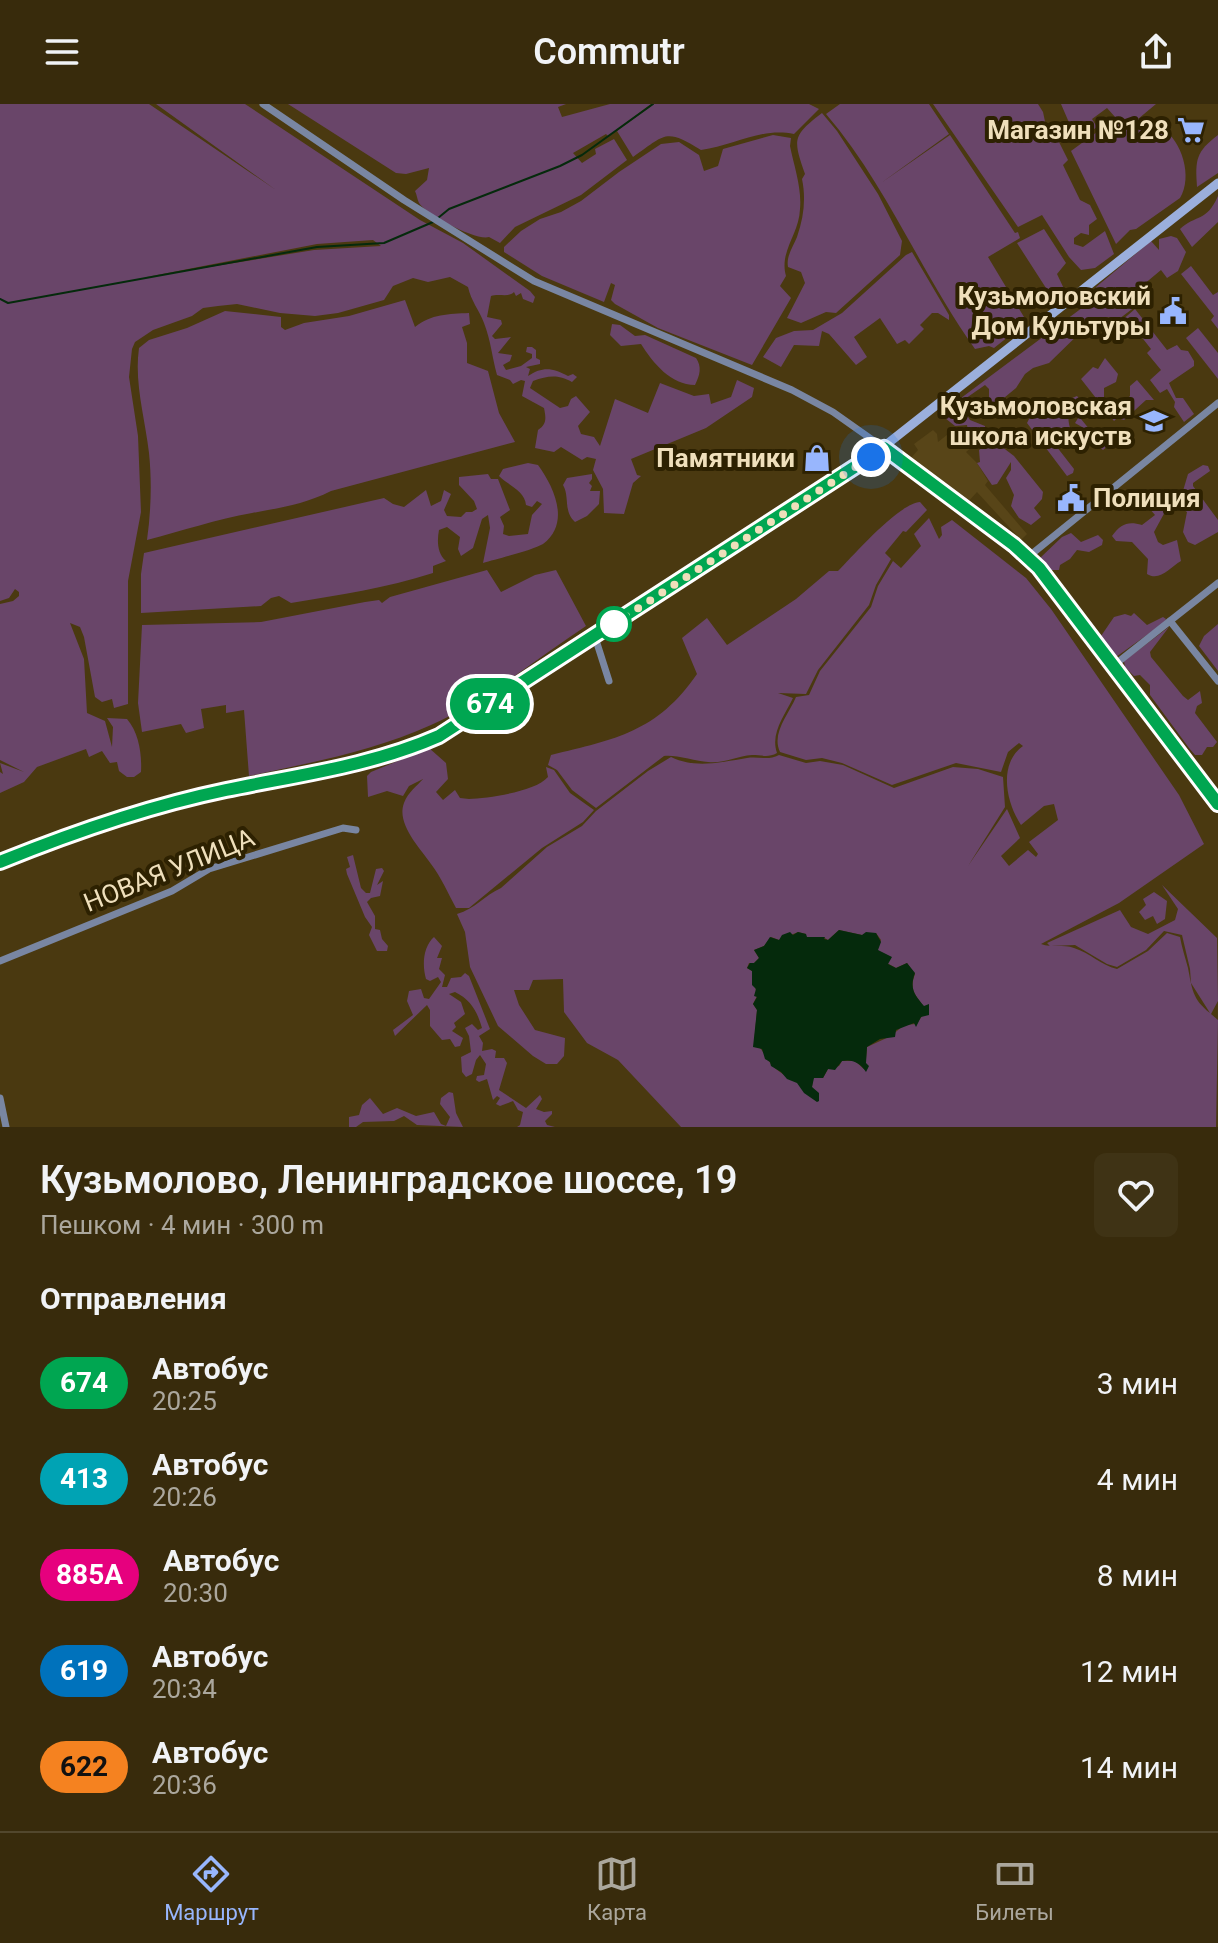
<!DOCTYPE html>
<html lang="ru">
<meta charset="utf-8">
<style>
:root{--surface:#382b0c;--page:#3f3315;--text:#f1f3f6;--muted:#aba79d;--line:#52472d;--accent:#98b6fd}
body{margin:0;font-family:Roboto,sans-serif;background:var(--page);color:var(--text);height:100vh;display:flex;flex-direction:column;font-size:30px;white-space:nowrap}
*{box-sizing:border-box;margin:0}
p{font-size:26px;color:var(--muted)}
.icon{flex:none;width:44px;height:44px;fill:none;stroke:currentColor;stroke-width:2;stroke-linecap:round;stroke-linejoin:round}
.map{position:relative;height:1023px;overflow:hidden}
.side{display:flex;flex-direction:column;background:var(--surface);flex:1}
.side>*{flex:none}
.badge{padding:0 16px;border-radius:26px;font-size:28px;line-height:52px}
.you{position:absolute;width:40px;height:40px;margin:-20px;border:6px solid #fff;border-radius:50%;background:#1a73e8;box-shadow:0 0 0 12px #1a73e833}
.map>.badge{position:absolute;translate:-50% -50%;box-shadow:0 0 0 4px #fff}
h2{padding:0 40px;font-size:30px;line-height:72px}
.round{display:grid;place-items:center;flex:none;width:84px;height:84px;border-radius:12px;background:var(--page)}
.headline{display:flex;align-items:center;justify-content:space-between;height:136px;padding:0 40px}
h1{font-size:38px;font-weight:600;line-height:60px}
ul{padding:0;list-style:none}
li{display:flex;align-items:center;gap:24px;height:96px;padding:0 40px}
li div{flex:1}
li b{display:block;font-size:30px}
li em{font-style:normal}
li .badge{min-width:88px;font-weight:700;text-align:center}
header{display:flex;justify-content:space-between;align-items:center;height:104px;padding:0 40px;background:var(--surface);font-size:36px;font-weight:600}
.tab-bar{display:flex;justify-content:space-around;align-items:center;height:112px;border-top:2px solid var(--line);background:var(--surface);font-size:22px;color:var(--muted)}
.tab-bar a{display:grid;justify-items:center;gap:4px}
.tab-bar .current{color:var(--accent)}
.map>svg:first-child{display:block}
.built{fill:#584518}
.green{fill:#694569;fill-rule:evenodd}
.water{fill:#052a0c}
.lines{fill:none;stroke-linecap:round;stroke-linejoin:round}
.stream{stroke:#052a0c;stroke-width:2}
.minor{stroke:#7986a2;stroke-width:7}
.secondary{stroke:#9bafdc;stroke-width:9}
.line-casing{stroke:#fff;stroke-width:18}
.line{stroke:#00a651;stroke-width:12}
.walk{stroke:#efdfbb;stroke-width:8;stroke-dasharray:0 14.4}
.stop-dot{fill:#fff;stroke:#00a651;stroke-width:4}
.labels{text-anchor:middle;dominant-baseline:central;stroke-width:8;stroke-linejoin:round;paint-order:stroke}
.poi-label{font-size:26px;font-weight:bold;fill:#efdfbb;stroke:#2d2101;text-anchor:end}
.street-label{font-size:26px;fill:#efdfbb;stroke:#2d2101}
</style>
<header><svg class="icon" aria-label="menu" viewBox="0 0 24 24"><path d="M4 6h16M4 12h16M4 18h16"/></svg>Commutr<svg class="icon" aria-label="share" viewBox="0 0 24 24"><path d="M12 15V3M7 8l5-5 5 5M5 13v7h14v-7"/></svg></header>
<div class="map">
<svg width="1218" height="1023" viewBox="0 0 1218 1023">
<rect width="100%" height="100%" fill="#4a3910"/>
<path class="built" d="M957 323 973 342 966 348 977 359 988 377 985 381 1027 430 1021 436 977 388 966 400 909 356 918 346 914 340 933 326 937 330 938 338Z"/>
<g class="green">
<path d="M0 0H149L276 86 156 0H245L420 116 463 139 530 187 535 193 533 199 523 195 521 189 516 192 514 188C508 194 499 189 491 192L487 213 501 216 502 220 492 232 495 235 511 233 498 249 512 251 510 257 503 261 506 266 521 262 532 254V250L526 248 527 243H532L536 246V254L540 256V260L526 263 530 265 528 272C543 262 553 264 568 272L573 270 577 273 572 278C557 270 548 272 533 277L530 284 560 304 568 302 571 295 576 292 590 308 578 322 581 330 594 333 600 342 615 295 648 309 660 279 694 292 709 290 711 300 731 293 737 276 754 284 752 293 706 324 631 355 637 371 641 372 633 379 624 410 604 409 603 385 593 366 596 355 587 353 582 356 561 343 554 348 535 344 538 326C547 320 546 314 544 304L522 292 525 277 521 276 513 280 510 276 497 271C492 253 491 237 484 219 479 206 471 197 468 183L450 173 428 178 413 174 393 182 384 196 338 209 315 212 280 209 237 200 218 202 203 204 192 212 153 226 135 238 132 245 129 273 138 332 141 408 128 477V600L114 604 112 595 102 598 95 593 84 533 80 523 70 519 84 555 87 609 105 617 112 643 113 623 107 614 127 615C139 629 142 650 141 668L134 673H127L119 667 117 658 110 659 102 647 89 653 86 645 37 663 24 678 0 689V668L3 670 0 659 24 668 0 656V500L13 497 19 492V488L15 485 9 494 0 497ZM373 136 381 142 314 146 147 173 317 140Z"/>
<path d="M288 0H566L558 3 562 13 610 0H651L608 32 606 30 573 49 582 59 596 50 595 45 614 35 627 56 581 91 515 123 500 139 489 133C476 137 427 111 419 99 417 95 417 91 415 87L427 76 429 64 406 70 396 69Z"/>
<path d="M654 0H809L819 5 794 30C761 23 733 42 701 46 665 24 666 30 633 53L617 27Z"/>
<path d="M840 0H929L949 30 881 79 950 31 1015 129 1018 128 1020 134 988 153 1027 218 994 244 989 242 975 245C921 169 886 80 826 10Z"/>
<path d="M933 0H1038L1043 8 1047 27 1056 32 1068 56 1063 61 1080 96 1090 101 1097 115 1089 121V131L1081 129 1074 134V140L1083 143 1105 127 1114 150 1095 164 1081 166 1069 153 1042 111 1018 123Z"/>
<path d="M1061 0H1156L1138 15C1146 18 1156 20 1162 24 1182 37 1193 73 1180 94L1136 125 1130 126 1116 140 1071 47 1116 14 1107 4 1092 15 1097 23 1077 37Z"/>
<path d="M822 9 837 27 878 90 902 137 900 151 836 209 826 208 801 219 787 214 805 179 801 168 788 163C786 152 793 143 797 133 804 113 806 94 802 75L805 70C793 35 792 32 822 9Z"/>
<path d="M773 31 791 34 790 42C794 62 802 84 800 105 799 131 779 147 786 172L780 182 791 194 752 261 658 224 615 200 611 196 615 181 611 179 604 198 542 172 504 148V143L521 127 540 115 561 108 581 97 619 68 661 40 679 38 699 51 704 67 718 62 723 45Z"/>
<path d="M1218 31V69L1197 83C1195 55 1196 48 1218 31Z"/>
<path d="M1218 92V118L1192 143 1180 125C1196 110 1206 119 1218 92Z"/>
<path d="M1044 125 1066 159 1057 170 1066 189 1055 198 1017 139Z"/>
<path d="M1171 132 1177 134 1186 148 1178 167 1167 174 1161 166 1137 186 1144 196 1119 215 1107 213 1089 220 1049 259 1033 264 1025 270 1016 284 993 303H989V285L985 281 959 299 970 316 985 322V331L978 330 973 334 968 328 967 321 955 322 945 314 957 297 1098 192 1096 183 1151 137 1159 146V135Z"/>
<path d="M912 148 949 211V216L938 209H932L920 221 924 225 909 240 905 236 897 240 880 214 854 233 867 253 856 261 829 230 822 227 819 242 794 241 781 263 763 253 776 234 794 227 813 226 842 209 906 151Z"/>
<path d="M1191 162 1213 191 1218 188V225L1211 216 1214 212 1181 170Z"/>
<path d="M405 196 415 223C431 210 449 210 469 209L470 220 462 223 467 239V259L488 267 499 309 515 338 331 387C305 400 280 404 252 409 217 415 182 427 147 436 151 407 152 378 149 349 145 314 134 279 139 244L149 236 187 224 225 207 281 213V223L285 226 304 219 349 212Z"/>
<path d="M1135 205 1167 246 1177 241 1181 246 1188 247 1194 257V262L1169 279 1176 294H1183L1194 310 1184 318 1174 303 1175 298 1167 285 1160 289 1150 276 1161 266 1147 249 1151 245 1133 222 1128 225 1121 217Z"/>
<path d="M612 220 620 221 635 232 645 231 696 254C702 263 700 271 695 281 671 281 653 259 641 240L621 242 610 231Z"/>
<path d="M1198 224 1218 249V275L1186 234Z"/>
<path d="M1105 254 1118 270 1116 278 1104 284V298C1116 303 1121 300 1130 292V282L1137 276 1154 296H1146L1124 316 1117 314 1114 317 1081 275 1093 263 1098 265Z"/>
<path d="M1077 292 1085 302 1086 308 1081 315 1099 337 1111 331 1117 334 1103 346 1099 343 1082 323 1075 319 1080 311 1082 302 1078 299C1068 306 1067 313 1070 324L1053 338 1074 365 1073 369 1067 372 1027 319 1032 309 1048 298 1050 303Z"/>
<path d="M993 336 1014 352 1043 388 1042 395 1034 404 1041 413 1031 421 1019 414 1011 402 1014 391 1006 374 1011 366V358L997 380 992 381 977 359 980 358 979 346Z"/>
<path d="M528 359 538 361C554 383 571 419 543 440 533 446 497 455 483 459L490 424 488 411 482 415 473 444 461 452 458 445 460 433 447 423 439 426C437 437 437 449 446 457L433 462V469C386 484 339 491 291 499L279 492 271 494 261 502 141 509V470L144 449 384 394 393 400 404 403 426 386 431 402 441 397 444 386 451 390 444 406 447 412 461 413 466 408H472L477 405 474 397 459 381V373L488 370 491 375H498L510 406 500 413 504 422 503 430 509 432 528 430 532 411 542 400 537 397 532 403 526 401C525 387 508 381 499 372L503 365Z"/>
<path d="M1203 361 1208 362 1210 367 1193 379V382L1218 416V428L1195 441 1188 438 1183 428 1187 408 1181 404 1166 406 1154 428 1158 438 1163 441 1177 436 1181 457C1170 463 1160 478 1147 470L1148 455 1132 438 1116 437 1112 432C1121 419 1129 417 1142 421L1155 411 1149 404 1159 394 1164 401 1180 397 1188 370Z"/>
<path d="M592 370V375L589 379 592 382 590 387H600L599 400 587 412 575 418C563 407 570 393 563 381L567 374Z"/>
<path d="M920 398 927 406 906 428 903 427 885 449 891 455 876 481 869 501 818 566 806 590 778 589 793 594C785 611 770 629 777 649 768 654 762 651 752 651 737 652 723 660 708 658 696 657 673 650 664 652L596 704 572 686 557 666 548 661 551 651C616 635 657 628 697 570L682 534 707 514 727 541 796 495 829 467H838C855 450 898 400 920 398Z"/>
<path d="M929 414 939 435 942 431 941 423 952 416 1026 474 1051 505 1179 691 1204 740 1119 799 1041 840C1052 844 1063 840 1074 844 1090 849 1101 861 1117 865L1148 847 1167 829 1180 833C1182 844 1185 853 1188 864 1192 884 1192 895 1210 909L1191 879 1190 865 1182 831 1164 827 1146 846 1117 863 1107 860 1075 841 1050 842 1047 839 1120 806 1131 823 1148 830 1175 816 1178 805 1162 781 1217 834 1218 897 1211 910 1218 916 1216 1023H681L618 956 587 939 564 908 563 875 533 876 529 886H514L519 901 535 926 565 934 564 952 557 960H546L533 952 498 922 470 863 465 828 457 810C475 805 485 791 501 784L547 743 582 722 596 707 648 667 671 653C696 665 721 658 747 654 758 652 768 657 779 651L806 659 820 657 843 661 894 684 953 663 978 665 1003 673 1005 703 968 762 1007 705 1020 734 1001 752 1009 762 1028 746 1036 753 1038 750 1029 738 1058 716 1054 700 1044 702 1021 721C1006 698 998 660 1023 642L1019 639 1008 648 1001 668 956 659 892 681 842 659 822 654 806 656 780 648C771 629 789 610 796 593L809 591 820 567 871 503 878 482 893 457 901 464 921 442 914 430ZM839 826 862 831 876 829 881 836 877 846 884 851H888L887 859 896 864 907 859 915 870C909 886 915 890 924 903L923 911 916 920 904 921 891 932 867 943 865 966 855 957H842L839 962 828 965 823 974H813L812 983 819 997C810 992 806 985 798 979 789 973 779 969 771 960 764 952 764 945 754 940L757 906 753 900 757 892 752 867 747 864 749 859H754L759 854 754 846 764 842 771 833 779 836 798 828 806 830V833H823L828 836Z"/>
<path d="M1071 429 1081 438 1098 431 1103 436 1102 441 1089 448 1077 446 1070 455 1060 461 1059 466H1050L1040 454 1062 433Z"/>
<path d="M487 466 501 488 535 471 556 466 586 522C536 555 487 596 431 621 373 647 310 659 249 672L244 606 226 609V601L201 605 204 624 186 629 181 620 142 628 138 599 142 521 261 518 365 498 379 496 382 499 390 493Z"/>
<path d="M1134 509 1147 521 1163 513 1166 515 1165 518 1116 553 1101 532 1114 513 1125 510 1131 512Z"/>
<path d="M1218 520V567L1199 542 1204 532Z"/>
<path d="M1169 523 1150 548 1151 553 1183 592 1188 596 1200 587 1202 599 1197 602 1195 609 1217 638 1213 643H1207L1202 651H1195L1189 644 1150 591V581L1140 571 1134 572 1125 563 1124 557Z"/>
<path d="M429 644 446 659 448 675 436 688 443 696 455 686 460 694 469 695C488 694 535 688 548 673L546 663 554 666 570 689 594 706 583 718 542 744 469 804H456C448 789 441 773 431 760 420 744 396 720 404 699 408 688 417 682 423 675L409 682 403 692 387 687 368 693 367 672 371 668Z"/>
<path d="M353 751 361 784 366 789H370L376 765 382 764 384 767 377 781 383 777 380 792 371 794 367 798 375 812V825L380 826 382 835 388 842 387 847H377L369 831 372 823 365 813 347 770 346 765 350 763 347 753Z"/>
<path d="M1154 788 1167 797 1165 815 1157 820 1153 812 1145 816 1139 808 1146 801 1143 795Z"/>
<path d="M434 833 442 842 437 854H442L439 865 445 871 442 883H447L451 874 461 873 465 869 469 872 490 925 479 932 483 939 482 947 492 945 496 947 495 954H504L507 959 499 986 526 1004 540 991 542 995 536 1005 544 1008 552 1007V1010L545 1017 547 1021 555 1023H517L520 1021 523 1008 518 1006 513 997 500 1002 496 1000 500 994 497 992 493 996 487 975 479 978 476 976 477 972 484 971 486 960 480 951 476 956 472 970 466 973 462 968 461 953 471 948 469 932 465 924 472 920 478 926 482 924C477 907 471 896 455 888L449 890 461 898 465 910 454 919 456 923 452 927 463 934 460 942 455 943 450 935 442 936 430 922V906L427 901 395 932 393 926 413 911 407 897 409 887 421 885 424 894 429 895 441 878 438 873 430 877 426 875C422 861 423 843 434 833Z"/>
<path d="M449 988 453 989 456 1009 463 1023 417 1021 404 1012 394 1017 363 1018 356 1023H349V1013L359 1011 362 1001 370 994 383 1010 397 1004 416 1012 434 1008 441 1020 446 1022 450 1013 440 1000 441 994Z"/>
</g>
<path class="water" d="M839 826 862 831 866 828 876 829 881 838 878 846 892 853 888 860 896 864 907 859 915 869C909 885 915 891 924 902L929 900V911L921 913 916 923 914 919 896 926 895 933 880 935 867 943 866 959 869 962 866 968C860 959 853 955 842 957L835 966 828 965 823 974H814L812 983 819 989V997L817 998 804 989 797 979 787 975 781 968 771 962 770 958 765 955 762 945 753 943 757 906 753 900 757 893 754 892 756 885 752 881V867L747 864 750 859H754L759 854 754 846 764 842 770 833 779 836 782 831 790 828 793 831 798 828 806 830 807 833H825L824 835 828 836Z"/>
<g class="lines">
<g class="stream">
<path d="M438 114 449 105 560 62 582 51 653 0"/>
<path d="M0 195 8 199 317 143 384 139 433 118"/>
</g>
<g class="minor">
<path d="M263 0 404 96 534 177 792 286 833 308 884 344"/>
<path d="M1028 453 1218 299"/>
<path d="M1170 517 1218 577"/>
<path d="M595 533 609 577"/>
<path d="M1113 562 1218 479"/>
<path d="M0 857 172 787 209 765 343 724 356 726"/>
<path d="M0 994 6 1023"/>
</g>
<g class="secondary">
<path d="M884 344 1014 441 1039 464 1218 700"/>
<path d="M0 758C73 728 149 702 226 686 298 671 371 662 439 632L868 355 1218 79"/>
</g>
</g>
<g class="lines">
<g class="line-casing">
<path id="line" d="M0 758C74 728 149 702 226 686 298 671 371 662 439 632L884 344 1014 441 1039 464 1218 700"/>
</g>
<use href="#line" class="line"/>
<path class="walk" d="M614 520 871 353"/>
</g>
<defs>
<g id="supermarket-bare" transform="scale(2.16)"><path d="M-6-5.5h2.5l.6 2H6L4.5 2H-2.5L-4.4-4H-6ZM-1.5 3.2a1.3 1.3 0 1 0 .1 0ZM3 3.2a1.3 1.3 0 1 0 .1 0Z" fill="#98b6fd" stroke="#2d2101" stroke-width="2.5" paint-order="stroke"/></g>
<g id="civic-bare" transform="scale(2.16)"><path d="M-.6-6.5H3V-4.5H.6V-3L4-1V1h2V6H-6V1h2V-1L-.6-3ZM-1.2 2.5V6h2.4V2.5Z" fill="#98b6fd" stroke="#2d2101" stroke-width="2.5" paint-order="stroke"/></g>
<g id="school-bare" transform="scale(2.16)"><path d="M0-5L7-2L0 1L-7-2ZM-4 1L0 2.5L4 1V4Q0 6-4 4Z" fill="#98b6fd" stroke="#2d2101" stroke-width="2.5" paint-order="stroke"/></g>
<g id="shop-bare" transform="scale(2.16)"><path d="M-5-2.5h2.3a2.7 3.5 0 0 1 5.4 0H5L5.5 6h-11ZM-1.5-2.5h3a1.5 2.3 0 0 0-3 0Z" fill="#98b6fd" stroke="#2d2101" stroke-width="2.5" paint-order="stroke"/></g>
</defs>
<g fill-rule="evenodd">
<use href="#supermarket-bare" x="1191" y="26"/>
<use href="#civic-bare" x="1173" y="207"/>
<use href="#school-bare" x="1154" y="317"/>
<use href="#shop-bare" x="817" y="354"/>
<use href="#civic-bare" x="1071" y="394"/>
</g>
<circle class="stop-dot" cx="614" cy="520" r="16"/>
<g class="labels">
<g class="poi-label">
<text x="1169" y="26">Магазин №128</text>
<text x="1151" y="192">Кузьмоловский<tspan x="1151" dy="30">Дом Культуры</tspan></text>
<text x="1132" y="302">Кузьмоловская<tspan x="1132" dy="30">школа искуств</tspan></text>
<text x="795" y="354">Памятники</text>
<text x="1093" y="394" text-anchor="start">Полиция</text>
</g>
<g class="street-label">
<text transform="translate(169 766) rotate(-22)">НОВАЯ УЛИЦА</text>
</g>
</g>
</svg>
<div class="you" style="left:871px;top:353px"></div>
<b class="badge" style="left:490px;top:600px;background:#00a651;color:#fff">674</b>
</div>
<section class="side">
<div class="headline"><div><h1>Кузьмолово, Ленинградское шоссе, 19</h1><p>Пешком · 4 мин · 300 m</p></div><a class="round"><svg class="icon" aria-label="heart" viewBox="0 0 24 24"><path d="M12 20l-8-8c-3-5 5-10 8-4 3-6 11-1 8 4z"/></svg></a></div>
<h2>Отправления</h2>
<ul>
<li><span class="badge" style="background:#00a651;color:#fff">674</span><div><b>Автобус</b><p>20:25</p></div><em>3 мин</em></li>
<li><span class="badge" style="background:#00a3b4;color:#fff">413</span><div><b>Автобус</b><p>20:26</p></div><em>4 мин</em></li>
<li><span class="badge" style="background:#e6007e;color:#fff">885А</span><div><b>Автобус</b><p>20:30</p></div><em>8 мин</em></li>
<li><span class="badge" style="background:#0072bc;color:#fff">619</span><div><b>Автобус</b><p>20:34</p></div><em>12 мин</em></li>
<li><span class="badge" style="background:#f58220;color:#111">622</span><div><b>Автобус</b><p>20:36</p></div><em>14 мин</em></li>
</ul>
</section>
<nav class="tab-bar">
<a class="current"><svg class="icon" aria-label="directions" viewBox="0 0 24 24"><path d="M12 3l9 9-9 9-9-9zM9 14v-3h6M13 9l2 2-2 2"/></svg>Маршрут</a>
<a><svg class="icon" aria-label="map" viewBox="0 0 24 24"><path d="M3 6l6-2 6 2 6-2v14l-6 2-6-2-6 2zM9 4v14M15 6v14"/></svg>Карта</a>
<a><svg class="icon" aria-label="tickets" viewBox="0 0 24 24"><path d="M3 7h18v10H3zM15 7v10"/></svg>Билеты</a>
</nav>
